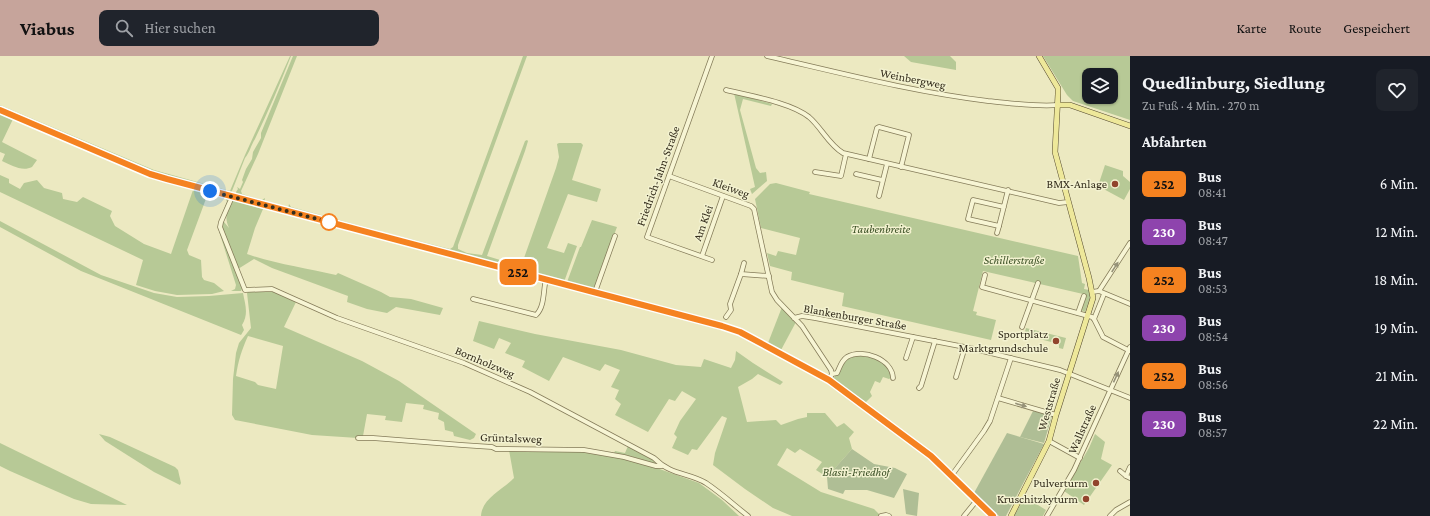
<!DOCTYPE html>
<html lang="de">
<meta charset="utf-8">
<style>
:root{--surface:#171b24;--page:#20242c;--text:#f1f3f6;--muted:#9ea1a6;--accent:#c6a49b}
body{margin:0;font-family:"Crimson Pro",serif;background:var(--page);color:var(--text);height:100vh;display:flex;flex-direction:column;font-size:15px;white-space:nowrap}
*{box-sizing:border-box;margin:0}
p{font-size:13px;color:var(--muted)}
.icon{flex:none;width:22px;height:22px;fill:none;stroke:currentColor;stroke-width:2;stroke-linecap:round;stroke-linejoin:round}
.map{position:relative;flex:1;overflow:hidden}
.sheet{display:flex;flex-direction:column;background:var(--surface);width:300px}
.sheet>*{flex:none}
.badge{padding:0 8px;border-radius:6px;font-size:14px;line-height:26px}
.controls{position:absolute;left:1082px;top:12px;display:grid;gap:8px}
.controls a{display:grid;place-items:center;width:36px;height:36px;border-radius:8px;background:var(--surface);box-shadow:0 1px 3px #0004;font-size:20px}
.you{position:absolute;width:20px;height:20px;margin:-10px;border:3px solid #fff;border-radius:50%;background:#1a73e8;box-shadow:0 0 0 6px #1a73e833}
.map>.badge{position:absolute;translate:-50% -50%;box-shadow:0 0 0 2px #fff}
h2{padding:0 12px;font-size:15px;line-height:36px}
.round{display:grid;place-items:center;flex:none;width:42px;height:42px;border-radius:8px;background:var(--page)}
.headline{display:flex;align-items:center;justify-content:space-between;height:68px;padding:0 12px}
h1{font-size:19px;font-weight:700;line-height:30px}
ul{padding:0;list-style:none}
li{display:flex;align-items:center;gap:12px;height:48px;padding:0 12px}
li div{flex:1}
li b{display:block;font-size:15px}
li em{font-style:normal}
li .badge{min-width:44px;font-weight:700;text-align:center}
header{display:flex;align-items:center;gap:24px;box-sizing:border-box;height:56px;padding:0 20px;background:var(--accent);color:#111}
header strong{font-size:19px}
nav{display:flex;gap:22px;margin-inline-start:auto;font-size:14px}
.search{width:280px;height:36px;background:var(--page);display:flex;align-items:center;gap:10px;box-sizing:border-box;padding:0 14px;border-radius:8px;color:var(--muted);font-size:15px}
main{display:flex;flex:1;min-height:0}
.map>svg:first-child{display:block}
.green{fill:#b7c996;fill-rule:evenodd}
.cemetery{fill:#afbe95}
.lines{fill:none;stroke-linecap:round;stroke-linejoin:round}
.minor-casing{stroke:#847b59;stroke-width:5.5}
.major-casing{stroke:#52472e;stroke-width:6}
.minor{stroke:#f7f5d4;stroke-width:4}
.major{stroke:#eee89a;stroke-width:5}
.oneway{fill:#969278}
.line-casing{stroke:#fff;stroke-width:9}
.line{stroke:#f58220;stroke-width:6}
.walk{stroke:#352e1d;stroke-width:4;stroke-dasharray:0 7.2}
.poi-dot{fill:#91442c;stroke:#f3f2d0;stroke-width:1.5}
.stop-dot{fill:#fff;stroke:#f58220;stroke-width:2}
.labels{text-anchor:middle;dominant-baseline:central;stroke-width:3;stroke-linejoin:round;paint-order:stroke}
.street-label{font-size:12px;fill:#352e1d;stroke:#f3f2d0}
.poi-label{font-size:12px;fill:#352e1d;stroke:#f3f2d0;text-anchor:end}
.park-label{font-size:12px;font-style:italic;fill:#3b5025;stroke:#f3f2d0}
</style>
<header>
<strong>Viabus</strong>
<div class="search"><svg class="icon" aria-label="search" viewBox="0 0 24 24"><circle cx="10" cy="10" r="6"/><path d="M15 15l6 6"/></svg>Hier suchen</div>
<nav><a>Karte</a><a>Route</a><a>Gespeichert</a></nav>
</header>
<main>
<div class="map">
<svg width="1130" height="460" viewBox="0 0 1130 460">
<rect width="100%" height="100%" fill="#ece9c1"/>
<g class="green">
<path d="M290 0H291C280 28 268 56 255 83 251 89 250 96 245 102L232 135 229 138 152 117 78 85V83L76 82 75 84 38 68 37 67V68L21 61 22 59 20 58 18 60 0 52V49L154 114 230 135 245 99Z"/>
<path d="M293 0H297L258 98 241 135 242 138 262 144 265 142 264 148 237 140 236 136 238 133 237 131 240 133 243 126 242 124 246 113 252 103 253 96 261 82V77Z"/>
<path d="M523 0H527L458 189V193L467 197 482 199 525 85 527 84 528 85 525 95 487 200 517 209 520 208 524 202 556 112 559 101 557 88 559 87H581L583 89 572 124 601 133 597 146 568 138 547 192 564 197 568 187 577 190 564 226 485 205 484 203 483 205 383 178V176L450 193 453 191Z"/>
<path d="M904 0H950L956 6V14L911 6Z"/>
<path d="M1043 0H1130V64L1073 45 1067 39ZM1089 19H1111V41H1089Z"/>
<path d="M734 37 772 48 771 50 743 43 740 54 756 112 760 117 766 116 767 125 752 138 750 133 755 131Z"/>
<path d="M0 58 13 63 2 86 37 104 32 111C22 116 11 109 2 105L5 98 0 96Z"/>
<path d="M1105 109 1123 115V120L1130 126V133L1124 144 1098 130Z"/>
<path d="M0 119 9 123V127L20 133 24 127 37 124 44 132 62 137 63 143 77 146 83 141 112 155 110 160 115 170 144 188 171 198 193 134 228 143 220 175 242 233 241 235H231L235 233 236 229 219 175V165L227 146 226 143 210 139 207 140 187 194 189 199 201 204 202 221 204 224 214 227 224 235 212 238 177 239 155 235 136 229 143 204 0 136Z"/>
<path d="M776 127 810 136 809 138 1078 200 1082 227 1085 228 1084 233 1089 234 1090 242 1085 256 1081 254 1085 240 1083 238 983 215 973 255 977 256 976 259 996 264 991 284 842 250 844 237 791 224 792 216 770 210 767 197 776 200 778 195 796 199 800 182 761 172 755 143 770 128Z"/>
<path d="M232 144 263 153 255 172 247 198C276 208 306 212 336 219L338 217 381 236 390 241 411 243 443 252 440 259 396 251 387 257 367 253 347 246 348 240 272 212 254 203 238 213 222 171 224 161V166L229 172C224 161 227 155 232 144Z"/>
<path d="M289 148 291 151 380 175V178L326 163V162H324L288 153Z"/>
<path d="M592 164 617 171 594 232 586 230 585 231 567 226 580 191H581Z"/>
<path d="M0 165 101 219 154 237 177 241 209 240 243 237C245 248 249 258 242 269L244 274 241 279 81 215 0 171Z"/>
<path d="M273 235 296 246 284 271 362 305 399 325 476 378 474 382 470 384 454 380 453 376 445 374 444 366 438 363 439 357 423 353 424 349 406 347 402 366 385 364 386 360 367 358 363 380H360L358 382 312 379 235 364 232 359 233 323 236 297 239 287 251 272 247 237 248 236ZM248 280 283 290 276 333 258 329 255 326 236 320C238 305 242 293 248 280Z"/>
<path d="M782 251 796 266 781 294 768 287Z"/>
<path d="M479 265 535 278 621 294 676 309 701 311 704 303 731 312 735 304 736 295 753 307 783 326 780 329 758 318 752 323 738 331 747 366 776 364 781 369 798 363 807 361V357H825L837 371 844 367 854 376 849 382 852 393 827 421 816 414 822 406 800 393 795 397 787 392 777 409 821 436 874 453 879 458V460H792L773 452 745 433 713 409 715 397 727 362 722 360 697 394 692 393 688 399 672 392 677 381 674 378 680 365 696 343 682 335 675 345 669 343 648 376 615 359 621 348 615 343 619 334 611 331 620 314 605 308 600 315 563 301 549 325 522 311 525 305 505 297 511 287 499 282 494 293 473 285Z"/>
<path d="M1026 272 1066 282 1063 293 1059 292V288L1024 279Z"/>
<path d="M855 300C874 300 884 302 892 321L889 323 883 321 880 327 875 325 870 336 872 340 865 347 863 344 861 345 833 323 847 303Z"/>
<path d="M99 378 110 381 175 411 178 414 181 427 180 429 154 416 105 385Z"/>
<path d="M1095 378 1105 386 1101 403 1112 409 1084 449 1064 435 1089 392Z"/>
<path d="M0 387 127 449 91 448 74 443 10 415 0 410Z"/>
<path d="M628 390 653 403 656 408 630 400 629 401 614 397 615 395 625 397Z"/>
<path d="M509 394H572L613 399 654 411 699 427 722 444 739 460H481C482 442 503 434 514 422Z"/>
<path d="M1025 441 1046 454 1043 460H1014Z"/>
</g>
<g class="cemetery">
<path d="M1033 355 1052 360 1044 387 1020 381Z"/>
<path d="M1007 377 1044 388 1006 460H999L974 437Z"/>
<path d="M852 393 874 408 895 412 907 418 894 442 867 434H845L843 438 828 433 827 421Z"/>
<path d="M903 433 919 437 917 460 906 458Z"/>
</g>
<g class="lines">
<g class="minor-casing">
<g id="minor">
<path d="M712 0 647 181 712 204"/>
<path d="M767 0C841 17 913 36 988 45 1011 47 1035 51 1058 49"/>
<path d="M726 34C750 40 790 46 809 61 821 71 829 89 843 97L1059 147 1068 146"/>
<path d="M869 103 877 72 879 71 909 79 901 111"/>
<path d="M815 116 841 120 846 98"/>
<path d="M856 118 882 124"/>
<path d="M669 120 751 150 754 153 772 236 777 244 802 270 831 314 832 318 829 324"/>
<path d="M879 140 887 108"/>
<path d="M232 141 221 166 220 171 245 234 272 233 337 262 464 307 530 336 654 402C672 420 687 416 706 427 721 437 734 449 748 460"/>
<path d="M1004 151 973 144 968 163 999 170 1008 134"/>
<path d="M997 177 999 170"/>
<path d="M702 200 723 140"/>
<path d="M741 218 744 207"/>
<path d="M985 219 982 231 1092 261 1094 263 1103 281 1130 295"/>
<path d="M1099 235 1130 187"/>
<path d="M595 236 615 180"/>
<path d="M1092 236 1099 235 1130 248"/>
<path d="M473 243 536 259C545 251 543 234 546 223"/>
<path d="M1078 257 1084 240"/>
<path d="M726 261 731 254 730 248 741 218 769 220"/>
<path d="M794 262 802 260 815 262 970 292 1060 314 1130 342"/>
<path d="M1094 263 1104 238"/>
<path d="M1022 271 1038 227"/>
<path d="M906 302 913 281"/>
<path d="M832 318 837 317C840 311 841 305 847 301 863 292 892 303 893 322"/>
<path d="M956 321 965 291"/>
<path d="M919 332 921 330 935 285"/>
<path d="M998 342 1056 359"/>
<path d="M358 382H373L462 389 492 391 496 393H503L584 394 624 401 656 410H662"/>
<path d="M1049 385 1080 402"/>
<path d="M1130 411 1126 420 1130 422"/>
<path d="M1120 415 1126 420"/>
<path d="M952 419 984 375 990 365 1011 302"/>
<path d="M881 460 886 459 889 460"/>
<path d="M964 460 977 444"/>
<path d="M1047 460 1074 414 1130 291"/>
<path d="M1110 460 1116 454 1130 446"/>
</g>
</g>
<g class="major-casing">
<g id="major">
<path d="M1058 49H1070L1130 70"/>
<path d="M0 54 140 114 167 123 613 241 722 270 740 276 829 324 931 400 993 460"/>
<path d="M1011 460 1049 385 1056 359 1093 242 1089 222 1055 96 1058 38V32L1039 0"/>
</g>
</g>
<use href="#minor" class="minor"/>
<use href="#major" class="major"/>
</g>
<defs><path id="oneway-solid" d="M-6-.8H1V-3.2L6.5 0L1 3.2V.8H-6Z"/></defs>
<g class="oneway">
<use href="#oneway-solid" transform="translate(1115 211) rotate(-57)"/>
<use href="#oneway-solid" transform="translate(1116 321) rotate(-65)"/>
<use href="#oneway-solid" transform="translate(1021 349) rotate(16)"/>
</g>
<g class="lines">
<g class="line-casing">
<path id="line" d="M0 54 150 118 167 123 620 243 722 270 740 276 829 324 931 400 993 460"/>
</g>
<use href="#line" class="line"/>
<path class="walk" d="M210 135 329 166"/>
</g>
<g class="poi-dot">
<circle cx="1115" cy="128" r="4"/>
<circle cx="1056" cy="285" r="4"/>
<circle cx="1096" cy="427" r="4"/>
<circle cx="1086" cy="443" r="4"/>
</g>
<circle class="stop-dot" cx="329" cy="166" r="8"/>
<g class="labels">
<g class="street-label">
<text transform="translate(913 23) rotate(11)">Weinbergweg</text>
<text transform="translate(658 120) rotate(-70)">Friedrich-Jahn-Straße</text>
<text transform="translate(731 132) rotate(20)">Kleiweg</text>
<text transform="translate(703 167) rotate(-70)">Am Klei</text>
<text transform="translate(855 261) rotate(10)">Blankenburger Straße</text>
<text transform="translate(485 306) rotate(23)">Bornholzweg</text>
<text transform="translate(1049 348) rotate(-74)">Weststraße</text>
<text transform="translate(1082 373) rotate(-66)">Wallstraße</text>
<text transform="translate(511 382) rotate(2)">Grüntalsweg</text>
</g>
<g class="poi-label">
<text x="1107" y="128">BMX-Anlage</text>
<text x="1048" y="278">Sportplatz<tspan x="1048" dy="14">Marktgrundschule</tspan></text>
<text x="1088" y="427">Pulverturm</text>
<text x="1078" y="443">Kruschitzkyturm</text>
</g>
<g class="park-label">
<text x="881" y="173">Taubenbreite</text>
<text x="1014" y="204">Schillerstraße</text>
<text x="856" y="416">Blasii-Friedhof</text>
</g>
</g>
</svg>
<div class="controls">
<a><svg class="icon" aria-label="layers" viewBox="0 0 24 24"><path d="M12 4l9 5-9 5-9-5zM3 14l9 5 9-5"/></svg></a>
</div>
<div class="you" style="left:210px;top:135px"></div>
<b class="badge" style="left:518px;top:216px;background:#f58220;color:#111">252</b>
</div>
<section class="sheet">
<div class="headline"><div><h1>Quedlinburg, Siedlung</h1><p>Zu Fuß · 4 Min. · 270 m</p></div><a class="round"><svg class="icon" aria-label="heart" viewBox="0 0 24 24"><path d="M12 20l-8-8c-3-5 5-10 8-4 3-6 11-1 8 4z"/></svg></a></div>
<h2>Abfahrten</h2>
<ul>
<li><span class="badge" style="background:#f58220;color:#111">252</span><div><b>Bus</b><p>08:41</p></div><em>6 Min.</em></li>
<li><span class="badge" style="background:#8e44ad;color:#fff">230</span><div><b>Bus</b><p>08:47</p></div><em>12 Min.</em></li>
<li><span class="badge" style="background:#f58220;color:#111">252</span><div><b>Bus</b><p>08:53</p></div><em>18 Min.</em></li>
<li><span class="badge" style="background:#8e44ad;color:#fff">230</span><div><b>Bus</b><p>08:54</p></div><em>19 Min.</em></li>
<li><span class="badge" style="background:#f58220;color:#111">252</span><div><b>Bus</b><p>08:56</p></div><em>21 Min.</em></li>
<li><span class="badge" style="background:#8e44ad;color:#fff">230</span><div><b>Bus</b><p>08:57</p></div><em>22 Min.</em></li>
</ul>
</section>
</main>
